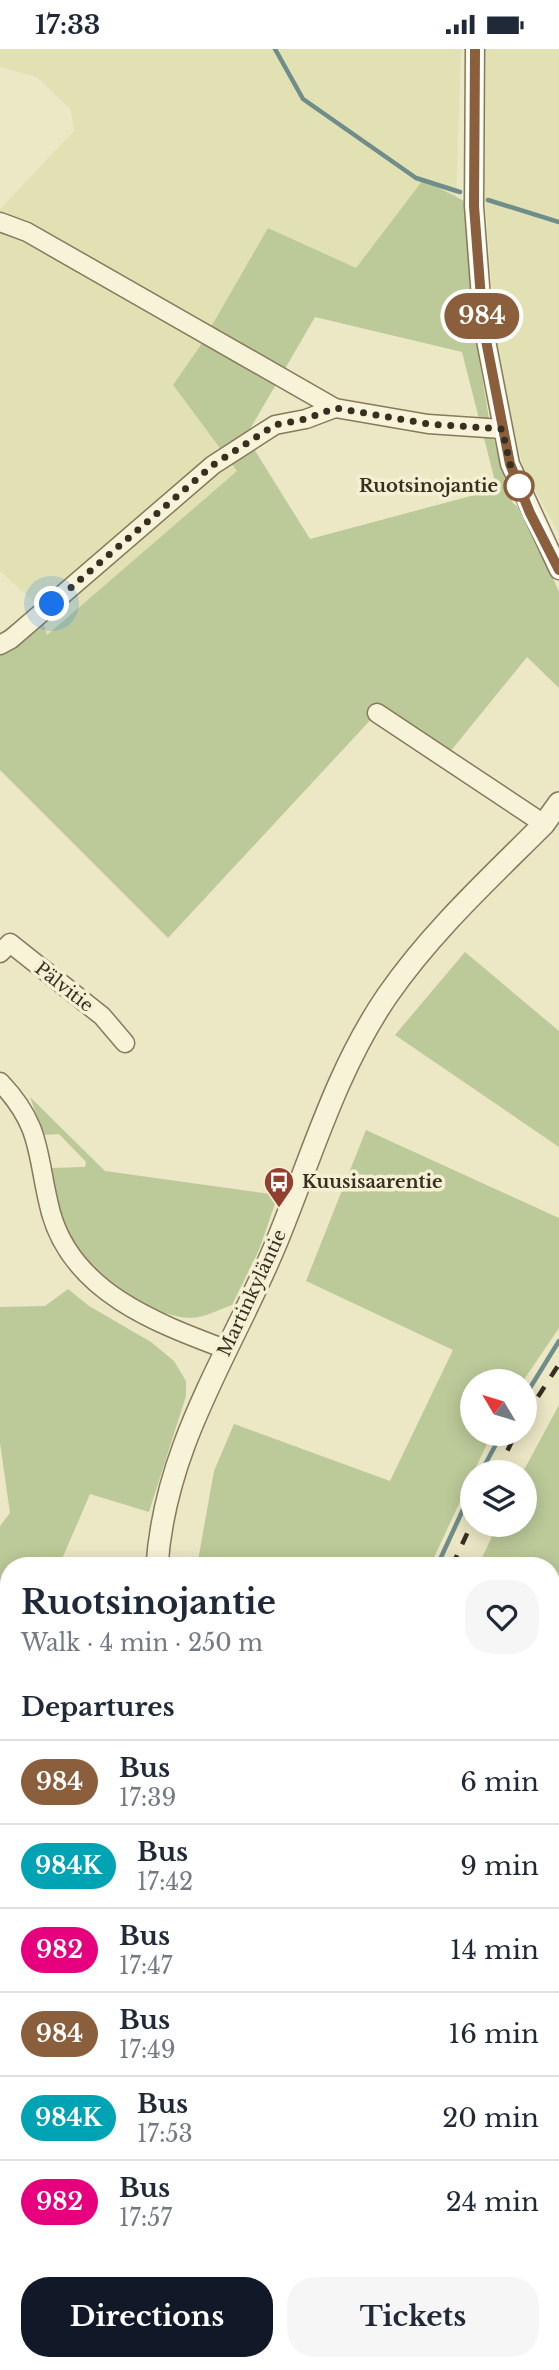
<!DOCTYPE html>
<meta charset="utf-8">
<style>
:root{--surface:#fff;--page:#f6f6f7;--text:#1f2937;--muted:#747a83;--line:#e0e1e3;--accent:#111827}
body{margin:0;font-family:"Libre Baskerville",serif;background:var(--page);color:var(--text);height:100vh;display:flex;flex-direction:column;font-size:26px;white-space:nowrap}
*{box-sizing:border-box;margin:0}
p{font-size:23px;color:var(--muted)}
.icon{flex:none;width:38px;height:38px;fill:none;stroke:currentColor;stroke-width:2;stroke-linecap:round;stroke-linejoin:round}
.map{position:relative;flex:1;overflow:hidden}
.details{position:absolute;left:0px;top:1508px;width:560px;height:814px;display:flex;flex-direction:column;background:var(--surface);border-radius:28px 28px 0 0;box-shadow:0 4px 18px #0003}
.details>*{flex:none}
.badge{padding:0 14px;border-radius:23px;font-size:24px;line-height:46px}
.needle{width:46px;rotate:308deg}
.tools{position:absolute;left:460px;top:1320px;display:grid;gap:14px}
.tools a{display:grid;place-items:center;width:77px;height:77px;border-radius:50%;background:var(--surface);box-shadow:0 4px 18px #0003;font-size:35px}
.you{position:absolute;width:35px;height:35px;margin:-18px;border:5px solid #fff;border-radius:50%;background:#1a73e8;box-shadow:0 0 0 10px #1a73e833}
.map>.badge{position:absolute;translate:-50% -50%;box-shadow:0 0 0 4px #fff}
h2{padding:0 21px;font-size:26px;line-height:63px}
.round{display:grid;place-items:center;flex:none;width:74px;height:74px;border-radius:28px;background:var(--page)}
.overview{display:flex;align-items:center;justify-content:space-between;height:119px;padding:0 21px}
h1{font-size:33px;font-weight:700;line-height:52px}
.primary-button{display:flex;gap:14px;margin-top:auto;padding:14px 21px}
.primary-button a{flex:1;height:80px;border-radius:28px;background:var(--accent);color:#fff;font-size:28px;font-weight:700;line-height:80px;text-align:center}
.primary-button a+a{background:var(--page);color:var(--text)}
ul{padding:0;list-style:none}
li{display:flex;align-items:center;gap:21px;height:84px;padding:0 21px;border-top:2px solid var(--line)}
li div{flex:1}
li b{display:block;font-size:26px}
li em{font-style:normal}
li .badge{min-width:77px;font-weight:700;text-align:center}
.status{display:flex;justify-content:space-between;align-items:center;height:49px;padding:0 35px;background:var(--surface);direction:ltr}
.status svg{height:19px;fill:currentColor}
.map>svg:first-child{display:block}
.farmland{fill:#e1e1b3}
.green{fill:#bcca99;fill-rule:evenodd}
.lines{fill:none;stroke-linecap:round;stroke-linejoin:round}
.stream{stroke:#6e8d8b;stroke-width:4.5}
.minor-casing{stroke:#86795c;stroke-width:21}
.tertiary-casing{stroke:#86795c;stroke-width:24}
.minor{stroke:#f7f3d8;stroke-width:18}
.tertiary{stroke:#f7f3d8;stroke-width:21}
.rail{stroke:#372f1f;stroke-width:4.5;stroke-dasharray:12 12;stroke-linecap:butt}
.line-casing{stroke:#fff;stroke-width:16}
.line{stroke:#8b5e3c;stroke-width:10}
.walk{stroke:#372f1f;stroke-width:7;stroke-dasharray:0 12.6}
.stop-dot{fill:#fff;stroke:#8b5e3c;stroke-width:3.5}
.labels{text-anchor:middle;dominant-baseline:central;stroke-width:7;stroke-linejoin:round;paint-order:stroke}
.stop-label{font-size:18px;font-weight:bold;fill:#372f1f;stroke:#f4f0d4;text-anchor:end}
.street-label{font-size:18px;fill:#372f1f;stroke:#f4f0d4}
.poi-label{font-size:18px;font-weight:bold;fill:#372f1f;stroke:#f4f0d4;text-anchor:start}
</style>
<div class="status"><b>17:33</b><svg viewBox="0 0 49 12"><path d="M0 12V9h3v3zM5 12V6h3v6zM10 12V3h3v9zM15 12V0h3v12zM26 1h20v11H26zM47 4h2v5h-2z"/></svg></div>
<div class="map">
<svg width="559" height="2321" viewBox="0 0 559 2321">
<rect width="100%" height="100%" fill="#ece7c5"/>
<g class="farmland">
<path d="M0 0H461L456 150 423 132 356 219 200 297 173 336 237 422 47 586 38 557 0 522V160L74 82 71 61 37 28 0 18Z"/>
<path d="M486 0H559V485L524 421 498 320 485 150Z"/>
</g>
<g class="green">
<path d="M423 131 474 157 483 276 473 273 491 382 504 422V435L513 454 523 462 559 543V639L527 608 445 709 376 665 168 889 0 721V584L38 557 47 586 237 422 173 336 200 297 268 179 356 219ZM315 268 462 303 497 440 310 490 246 387Z"/>
<path d="M465 903 559 982V1098L395 986Z"/>
<path d="M30 1048 105 1122 278 1146 259 1201 232 1256C220 1260 204 1269 190 1269 155 1268 95 1231 77 1201 61 1176 56 1148 50 1119L85 1118 86 1113 59 1085 44 1086Z"/>
<path d="M366 1081 559 1169V1279L523 1332H472V1384H492L430 1517H197L214 1422 234 1375 390 1432 453 1301 306 1232Z"/>
<path d="M68 1240 89 1257 151 1293 174 1312 186 1332V1347L149 1463 90 1445 59 1517H9V1896L0 1889V1477L10 1464 0 1394V1258L45 1257Z"/>
<path d="M559 1356V1554L551 1550V1517H478L498 1475H525L523 1423Z"/>
<path d="M551 1886 559 1888V2252L551 2257Z"/>
<path d="M226 2314H523L519 2321H224Z"/>
</g>
<g class="lines">
<g class="stream">
<path d="M275 0 303 50 416 129 460 143"/>
<path d="M488 151 559 173"/>
<path d="M525 1347 559 1292"/>
<path d="M481 1423 502 1384"/>
<path d="M437 1517 472 1441"/>
</g>
<g class="minor-casing">
<g id="minor">
<path d="M475 0 474 157 483 276 510 415 559 521"/>
<path d="M0 173 27 183 335 359 428 375 502 380"/>
<path d="M0 596 11 590 213 416 275 376 306 370 335 359"/>
<path d="M377 664 544 775"/>
<path d="M0 904 10 894 102 967 125 994"/>
<path d="M0 1033C44 1079 36 1108 51 1164 73 1243 156 1274 225 1300"/>
<path d="M0 2098 9 2102"/>
</g>
</g>
<g class="tertiary-casing">
<g id="tertiary">
<path d="M157 1517C165 1396 230 1305 275 1197 310 1113 335 1023 387 947 431 883 489 830 544 775L559 754"/>
<path d="M0 1987 9 1977"/>
<path d="M0 2012 9 1998"/>
</g>
</g>
<use href="#minor" class="minor"/>
<use href="#tertiary" class="tertiary"/>
<g class="rail">
<path d="M525 1368 559 1315"/>
<path d="M497 1423 516 1384"/>
<path d="M452 1517 472 1474"/>
<path d="M188 2321 191 2314"/>
</g>
</g>
<g class="lines">
<g class="line-casing">
<path id="line" d="M475 0 474 157 483 276 510 415 530 464 559 521"/>
</g>
<use href="#line" class="line"/>
<path class="walk" d="M52 555 213 416 275 376 306 370 335 359 429 375 502 380 510 415 519 437"/>
</g>
<defs>
<g id="bus-pin" transform="scale(1.575)"><path d="M0 17L-7.5 6A9.5 9.5 0 1 1 7.5 6Z" fill="#923f2f" stroke="#f4f0d4"/><path d="M-5-6H5V4H4V6H2V4H-2V6H-4V4H-5ZM-3.5-4V0h7V-4ZM-3.5 1.2v1.5H-2V1.2ZM2 1.2v1.5H3.5V1.2Z" fill="#fff"/></g>
</defs>
<g fill-rule="evenodd">
<use href="#bus-pin" x="279" y="1133"/>
</g>
<circle class="stop-dot" cx="519" cy="437" r="14"/>
<g class="labels">
<g class="stop-label">
<text x="498" y="437">Ruotsinojantie</text>
</g>
<g class="street-label">
<text transform="translate(64 938) rotate(38)">Pälvitie</text>
<text transform="translate(252 1244) rotate(-65)">Martinkyläntie</text>
</g>
<g class="poi-label">
<text x="302" y="1133">Kuusisaarentie</text>
</g>
</g>
</svg>
<div class="tools">
<a><svg class="needle" viewBox="-14 -14 28 28"><path d="M0-13l5 13h-10z" fill="#e53935"/><path d="M0 13l5-13h-10z" fill="#747a83"/></svg></a>
<a><svg class="icon" aria-label="layers" viewBox="0 0 24 24"><path d="M12 4l9 5-9 5-9-5zM3 14l9 5 9-5"/></svg></a>
</div>
<div class="you" style="left:52px;top:555px"></div>
<b class="badge" style="left:482px;top:267px;background:#8b5e3c;color:#fff">984</b>
<section class="details">
<div class="overview"><div><h1>Ruotsinojantie</h1><p>Walk · 4 min · 250 m</p></div><a class="round"><svg class="icon" aria-label="heart" viewBox="0 0 24 24"><path d="M12 20l-8-8c-3-5 5-10 8-4 3-6 11-1 8 4z"/></svg></a></div>
<h2>Departures</h2>
<ul>
<li><span class="badge" style="background:#8b5e3c;color:#fff">984</span><div><b>Bus</b><p>17:39</p></div><em>6 min</em></li>
<li><span class="badge" style="background:#00a3b4;color:#fff">984K</span><div><b>Bus</b><p>17:42</p></div><em>9 min</em></li>
<li><span class="badge" style="background:#e6007e;color:#fff">982</span><div><b>Bus</b><p>17:47</p></div><em>14 min</em></li>
<li><span class="badge" style="background:#8b5e3c;color:#fff">984</span><div><b>Bus</b><p>17:49</p></div><em>16 min</em></li>
<li><span class="badge" style="background:#00a3b4;color:#fff">984K</span><div><b>Bus</b><p>17:53</p></div><em>20 min</em></li>
<li><span class="badge" style="background:#e6007e;color:#fff">982</span><div><b>Bus</b><p>17:57</p></div><em>24 min</em></li>
</ul>
<div class="primary-button"><a>Directions</a><a>Tickets</a></div>
</section>
</div>
